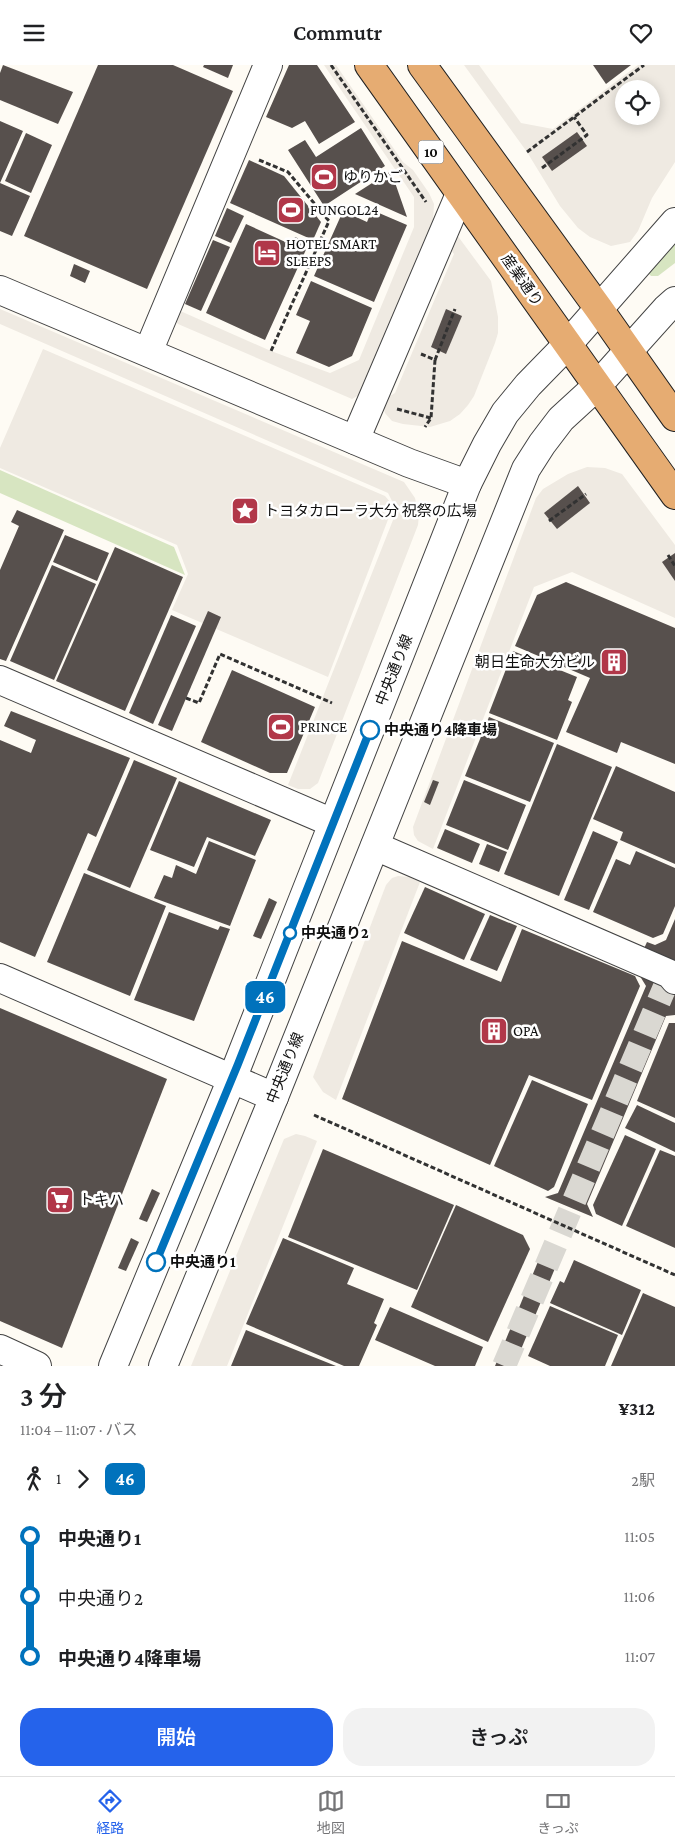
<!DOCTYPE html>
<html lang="ja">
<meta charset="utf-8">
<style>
:root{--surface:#fff;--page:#f2f2f2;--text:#202124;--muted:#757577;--line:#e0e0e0;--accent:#2563eb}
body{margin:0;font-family:"Crimson Pro","Noto Sans JP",serif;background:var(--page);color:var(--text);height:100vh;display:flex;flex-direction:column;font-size:19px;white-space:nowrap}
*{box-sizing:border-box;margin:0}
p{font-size:16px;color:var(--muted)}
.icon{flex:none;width:28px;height:28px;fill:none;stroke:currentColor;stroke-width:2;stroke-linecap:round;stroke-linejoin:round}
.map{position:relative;height:1301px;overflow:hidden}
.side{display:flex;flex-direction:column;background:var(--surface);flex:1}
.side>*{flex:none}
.badge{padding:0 10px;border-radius:8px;font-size:18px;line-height:32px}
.buttons{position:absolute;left:615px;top:15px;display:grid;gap:10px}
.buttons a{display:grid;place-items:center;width:45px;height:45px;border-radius:50%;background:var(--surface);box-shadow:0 2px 12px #0003;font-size:25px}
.map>.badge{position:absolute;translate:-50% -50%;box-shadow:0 0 0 2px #fff}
.legs{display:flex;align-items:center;gap:8px;height:55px;padding:0 20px;font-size:16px}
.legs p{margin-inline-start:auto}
.headline{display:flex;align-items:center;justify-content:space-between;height:85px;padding:0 20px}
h1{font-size:28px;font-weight:600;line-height:38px}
.action{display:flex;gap:10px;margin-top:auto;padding:10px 20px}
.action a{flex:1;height:58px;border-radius:20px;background:var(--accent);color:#fff;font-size:20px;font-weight:600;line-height:58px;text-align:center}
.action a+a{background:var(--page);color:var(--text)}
ul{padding:0 20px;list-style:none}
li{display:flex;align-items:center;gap:18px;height:60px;font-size:19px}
li i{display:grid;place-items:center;width:8px;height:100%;margin:0 6px;background:currentColor}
li i::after{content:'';width:12px;height:12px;margin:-6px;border:4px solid;border-radius:50%;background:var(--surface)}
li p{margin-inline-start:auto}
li:first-child i{background:linear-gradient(#0000 50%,currentColor 0)}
li:last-child i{background:linear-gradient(currentColor 50%,#0000 0)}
header{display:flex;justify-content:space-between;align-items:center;height:65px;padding:0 20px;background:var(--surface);font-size:22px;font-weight:600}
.dock{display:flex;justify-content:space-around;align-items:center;height:70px;border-top:1px solid var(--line);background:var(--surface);font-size:14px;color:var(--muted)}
.dock a{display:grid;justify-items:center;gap:2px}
.dock .current{color:var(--accent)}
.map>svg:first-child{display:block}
.green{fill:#d7e5c1}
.plaza{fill:#efeae2;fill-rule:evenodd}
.building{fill:#57504d}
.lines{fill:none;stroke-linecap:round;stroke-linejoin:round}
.pedestrian-tunnel{stroke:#dad8d2;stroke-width:24;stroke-dasharray:24 12;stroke-linecap:butt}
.minor-casing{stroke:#434343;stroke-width:30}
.tertiary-casing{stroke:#434343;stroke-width:30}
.trunk-casing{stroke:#212121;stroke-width:30}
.path{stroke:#323232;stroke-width:3;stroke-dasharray:5 2.5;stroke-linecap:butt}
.minor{stroke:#fff;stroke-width:28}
.tertiary{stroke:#fff;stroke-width:28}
.trunk{stroke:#e6ac72;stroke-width:28}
.line-1-casing{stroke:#fff;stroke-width:11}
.line-1{stroke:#0072bc;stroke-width:8}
.stop-1-dot{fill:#fff;stroke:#0072bc;stroke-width:2.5}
.labels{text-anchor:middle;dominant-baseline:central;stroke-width:5;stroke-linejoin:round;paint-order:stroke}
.shield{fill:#fff;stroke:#585858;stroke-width:1}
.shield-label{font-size:14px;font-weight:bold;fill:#101010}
.poi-label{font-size:15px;fill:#101010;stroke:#fff;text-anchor:start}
.street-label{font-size:15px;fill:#101010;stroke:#fff}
.stop-label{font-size:15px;font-weight:bold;fill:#101010;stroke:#fff;text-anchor:start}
</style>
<header><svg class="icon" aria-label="menu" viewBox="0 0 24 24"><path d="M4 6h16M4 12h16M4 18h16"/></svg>Commutr<svg class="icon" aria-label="heart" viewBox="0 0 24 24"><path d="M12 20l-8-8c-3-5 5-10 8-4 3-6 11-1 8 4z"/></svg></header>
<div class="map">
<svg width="675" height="1301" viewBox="0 0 675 1301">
<rect width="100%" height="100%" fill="#fefbf4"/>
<g class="green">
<path d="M675 170V198L658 211H651L647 207Z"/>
<path d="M0 405 174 482 185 510 0 428Z"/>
</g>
<g class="plaza">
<path d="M324 0H336L403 97 413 105 429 128 434 139 433 155 426 174 361 329 352 334 178 259 175 256 178 245 271 286 330 308 359 295 414 162V132Z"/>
<path d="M464 0H479L521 58 553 64 638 0H675V97L652 133 638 166 630 177 611 181 590 172 578 163 560 141 527 87ZM624 24H651V51H624Z"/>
<path d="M457 170 491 216 498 252V268L495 278 474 331 468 340 460 349 450 356 430 362 403 359 392 356 385 348 383 340 385 334 395 328 454 189 446 178Z"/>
<path d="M0 244 404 417 415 433 419 450 418 460 318 718 310 724H298L288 720 395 450 396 444 388 428 0 259Z"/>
<path d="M43 284 385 431 391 438 392 444 328 612 172 545 188 509 177 480 0 403V383Z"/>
<path d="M587 402 605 403 622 409 675 480V553L572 507 534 522 433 784 418 776 414 770 413 762 536 433 543 424 568 409Z"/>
<path d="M398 811 409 812 420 817 336 1035 323 1027 313 1012 386 820 392 813Z"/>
<path d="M296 1069 305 1071 317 1076 227 1301H191L284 1074Z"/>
</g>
<g class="building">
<path d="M3 0 73 27 58 59 0 35V8Z"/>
<path d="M98 0H173L233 26 147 224 24 171Z"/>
<path d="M204 0H233L228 13 203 2Z"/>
<path d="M289 0H317L355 57 319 79 305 56 292 63 266 52Z"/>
<path d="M593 0H631L606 19Z"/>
<path d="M0 56 23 66 0 118 30 131 12 171 0 166Z"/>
<path d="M361 63 385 101 324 141 288 85 305 75 316 92Z"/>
<path d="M577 67 587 81 552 106 542 92Z"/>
<path d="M26 68 52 80 31 128 5 116Z"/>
<path d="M249 95 284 111 321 157 313 175 230 138Z"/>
<path d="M391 106 407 152 355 129Z"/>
<path d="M227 143 244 151 231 178 215 171Z"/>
<path d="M372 145 407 160 374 237 314 211 343 146 367 157Z"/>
<path d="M246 159 292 180 295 172 309 178 265 275 206 248Z"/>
<path d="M213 175 230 182 201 246 185 239Z"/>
<path d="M74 199 90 206 85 218 70 211Z"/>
<path d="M311 216 372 243 352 291 329 302 296 288 310 256 296 250Z"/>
<path d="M446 244 462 251 446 289 431 282Z"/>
<path d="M578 421 590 438 557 464 544 448Z"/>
<path d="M17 445 64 465 6 596 0 594V505L19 461 11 457Z"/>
<path d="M65 470 109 488 97 516 53 497Z"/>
<path d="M115 482 183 512 125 646 56 616Z"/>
<path d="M675 488V516L662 497Z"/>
<path d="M52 500 96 519 54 615 10 596Z"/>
<path d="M566 517 675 563V699L621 677 617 688 566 667 590 613 515 581 537 530Z"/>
<path d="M208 546 221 552 172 666 158 660Z"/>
<path d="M171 550 196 561 153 659 129 648Z"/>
<path d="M513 586 577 612 568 635 572 637 557 675 489 648Z"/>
<path d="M232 605 315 642 287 708H270L201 677Z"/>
<path d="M11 646 130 693 96 772 88 768 35 892 0 877V675L31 688 36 675 4 661Z"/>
<path d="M489 652 554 678 530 737 465 711Z"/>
<path d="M557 679 612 702 559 831 504 809Z"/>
<path d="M134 695 177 713 130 823 87 805Z"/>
<path d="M616 701 675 727V799L620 775 623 767 593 754Z"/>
<path d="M433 715 439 717 430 740 424 737Z"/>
<path d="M464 715 526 740 508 785 446 760Z"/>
<path d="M179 716 271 755 255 791 207 772 194 802 150 785Z"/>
<path d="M445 764 480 779 472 798 437 783Z"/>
<path d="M593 766 618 777 589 845 564 835Z"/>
<path d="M209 776 256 795 230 861 154 833 164 810 172 813 176 800 196 809Z"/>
<path d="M487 779 507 787 499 807 479 799Z"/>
<path d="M636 786 675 803V841L663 869 653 873 593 847 616 794 630 800Z"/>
<path d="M84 808 166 841 130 931 47 897Z"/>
<path d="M425 822 485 849 464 895 404 868Z"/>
<path d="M269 833 277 837 261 874 253 871Z"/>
<path d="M169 847 218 865 220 861 230 864 194 956 134 935Z"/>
<path d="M490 850 517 861 497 906 470 895Z"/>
<path d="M675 854V950L666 951 587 1139 593 1152 545 1132 558 1128 646 921 635 903 647 877 655 880 666 875Z"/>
<path d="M522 864 635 911 640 921 592 1035 529 1010 490 1100 342 1034 402 876 501 917Z"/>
<path d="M0 943 167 1014 62 1283 0 1256Z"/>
<path d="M669 958H675V1053L637 1036Z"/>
<path d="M532 1015 588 1039 554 1122 548 1126 494 1101Z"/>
<path d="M637 1040 675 1058V1087L625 1063Z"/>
<path d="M625 1070 656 1084 622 1161 596 1149 593 1140Z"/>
<path d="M323 1084 454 1140 417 1225 288 1172Z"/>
<path d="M660 1085 675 1091V1183L626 1161Z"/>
<path d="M152 1124 160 1128 147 1157 139 1154Z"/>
<path d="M456 1140 523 1170 530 1184 488 1277 411 1242Z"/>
<path d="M131 1173 139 1177 126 1206 118 1203Z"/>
<path d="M283 1173 354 1203 347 1219 384 1234 374 1258 377 1260 359 1301H344L246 1259Z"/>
<path d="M544 1182 561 1189 514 1301H495Z"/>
<path d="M574 1195 641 1225 622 1270 550 1238 560 1216 564 1218Z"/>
<path d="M643 1228 675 1242V1301H611Z"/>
<path d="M550 1241 618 1270 605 1301H550L528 1291Z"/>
<path d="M390 1242 483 1282 475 1301H435L375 1275Z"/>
<path d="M246 1265 336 1301H231Z"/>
</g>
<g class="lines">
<path class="pedestrian-tunnel" d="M504 1301 675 898"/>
<g class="minor-casing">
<g id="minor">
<path d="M148 287 268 0"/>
<path d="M355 375 460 129"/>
<path d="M0 615 333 758"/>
<path d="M375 781 670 909 675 915"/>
<path d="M0 913 274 1032"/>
<path d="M0 1284 37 1301"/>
</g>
</g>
<g class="tertiary-casing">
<g id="tertiary">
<path d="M0 225 409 398 467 419"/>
<path d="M113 1301 238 999 467 419 487 379 505 348 528 320 567 280 675 157"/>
<path d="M163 1301 274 1032 526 404 542 379 561 354 597 321 666 244 675 236"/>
</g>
</g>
<g class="trunk-casing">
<g id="trunk">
<path d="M369 0 675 430"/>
<path d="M422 0 599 244 675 352"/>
</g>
</g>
<g class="path">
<path d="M331 0 426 137"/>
<path d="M527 87 644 0"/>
<path d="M259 95 288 107 329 156 271 286"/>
<path d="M542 103 587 70 574 52"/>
<path d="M421 289 435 295 431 353 425 362"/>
<path d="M435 295 455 244"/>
<path d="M397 344 431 353"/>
<path d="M549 456 586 429"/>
<path d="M668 490 675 501"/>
<path d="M186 633 199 638 220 589 332 638"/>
<path d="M314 1050 675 1210"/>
</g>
<use href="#minor" class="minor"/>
<use href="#tertiary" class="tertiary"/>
<use href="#trunk" class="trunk"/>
</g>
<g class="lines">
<g class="line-1-casing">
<path id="line-1" d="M156 1197 238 999 370 665"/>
</g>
<use href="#line-1" class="line-1"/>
</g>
<defs>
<g id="stadium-square" transform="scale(1.4375)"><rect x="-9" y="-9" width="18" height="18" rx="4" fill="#b13749" stroke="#fff"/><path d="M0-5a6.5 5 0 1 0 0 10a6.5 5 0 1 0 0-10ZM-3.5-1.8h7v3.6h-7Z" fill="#fff"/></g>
<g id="hotel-square" transform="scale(1.4375)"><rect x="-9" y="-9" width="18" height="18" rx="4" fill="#b13749" stroke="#fff"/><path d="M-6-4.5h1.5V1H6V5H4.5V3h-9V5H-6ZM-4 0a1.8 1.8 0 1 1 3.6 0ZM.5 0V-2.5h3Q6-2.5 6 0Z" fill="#fff"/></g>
<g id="sight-square" transform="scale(1.4375)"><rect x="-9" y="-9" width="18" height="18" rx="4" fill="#b13749" stroke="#fff"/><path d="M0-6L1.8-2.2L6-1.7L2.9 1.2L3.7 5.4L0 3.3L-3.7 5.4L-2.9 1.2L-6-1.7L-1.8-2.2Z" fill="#fff"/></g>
<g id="building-square" transform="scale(1.4375)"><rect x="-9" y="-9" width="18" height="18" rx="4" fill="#b13749" stroke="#fff"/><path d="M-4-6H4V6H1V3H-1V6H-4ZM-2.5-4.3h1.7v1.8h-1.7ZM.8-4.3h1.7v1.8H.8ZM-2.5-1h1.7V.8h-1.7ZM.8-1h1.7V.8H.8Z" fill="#fff"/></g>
<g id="supermarket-square" transform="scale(1.4375)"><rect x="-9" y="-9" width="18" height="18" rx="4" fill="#b13749" stroke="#fff"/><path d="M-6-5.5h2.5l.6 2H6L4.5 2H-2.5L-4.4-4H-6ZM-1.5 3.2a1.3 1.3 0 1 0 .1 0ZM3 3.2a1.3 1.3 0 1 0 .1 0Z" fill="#fff"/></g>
</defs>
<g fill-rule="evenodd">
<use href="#stadium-square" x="324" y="112"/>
<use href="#stadium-square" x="291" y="145"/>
<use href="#hotel-square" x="267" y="188"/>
<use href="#sight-square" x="245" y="446"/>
<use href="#building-square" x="614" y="597"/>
<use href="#stadium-square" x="281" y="662"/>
<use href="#building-square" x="494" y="966"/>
<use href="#supermarket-square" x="60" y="1135"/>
</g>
<g class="stop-1-dot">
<circle cx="370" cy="665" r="9"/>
<circle cx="290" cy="868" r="6"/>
<circle cx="156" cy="1197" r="9"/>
</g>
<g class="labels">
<rect class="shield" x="418.5" y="75.5" width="25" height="23" rx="4"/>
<g class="shield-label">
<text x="431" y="87">10</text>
</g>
<g class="poi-label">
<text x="343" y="112">ゆりかご</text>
<text x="310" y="145">FUNGOL24</text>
<text x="286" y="179">HOTEL SMART<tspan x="286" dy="17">SLEEPS</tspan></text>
<text x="264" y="446">トヨタカローラ大分 祝祭の広場</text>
<text x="595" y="597" text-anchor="end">朝日生命大分ビル</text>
<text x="300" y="662">PRINCE</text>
<text x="513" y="966">OPA</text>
<text x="79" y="1135">トキハ</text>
</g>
<g class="street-label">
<text transform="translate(522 215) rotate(55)">産業通り</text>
<text transform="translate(394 605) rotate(-68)">中央通り線</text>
<text transform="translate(285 1003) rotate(-68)">中央通り線</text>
</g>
<g class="stop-label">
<text x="384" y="665">中央通り4降車場</text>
<text x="301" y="868">中央通り2</text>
<text x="170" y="1197">中央通り1</text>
</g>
</g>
</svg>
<div class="buttons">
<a><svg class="icon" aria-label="locate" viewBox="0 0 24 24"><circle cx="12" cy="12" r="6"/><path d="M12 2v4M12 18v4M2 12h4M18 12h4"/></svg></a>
</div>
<b class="badge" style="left:265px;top:932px;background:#0072bc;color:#fff">46</b>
</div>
<section class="side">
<div class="headline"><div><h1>3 分</h1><p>11:04 – 11:07 · バス</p></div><b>¥312</b></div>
<div class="legs"><svg class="icon" aria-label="walk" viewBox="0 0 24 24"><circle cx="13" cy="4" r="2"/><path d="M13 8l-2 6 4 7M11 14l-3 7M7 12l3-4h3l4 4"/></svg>1<svg class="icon" aria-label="forward" viewBox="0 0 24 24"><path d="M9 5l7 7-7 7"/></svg><b class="badge" style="background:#0072bc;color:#fff">46</b><p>2駅</p></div>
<ul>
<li><i style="color:#0072bc"></i><b>中央通り1</b><p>11:05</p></li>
<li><i style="color:#0072bc"></i><span>中央通り2</span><p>11:06</p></li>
<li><i style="color:#0072bc"></i><b>中央通り4降車場</b><p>11:07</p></li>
</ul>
<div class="action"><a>開始</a><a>きっぷ</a></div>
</section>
<nav class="dock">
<a class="current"><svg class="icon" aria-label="directions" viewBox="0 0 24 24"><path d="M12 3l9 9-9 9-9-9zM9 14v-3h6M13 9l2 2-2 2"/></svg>経路</a>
<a><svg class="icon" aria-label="map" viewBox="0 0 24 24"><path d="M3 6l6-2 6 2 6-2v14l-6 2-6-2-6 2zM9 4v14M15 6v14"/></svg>地図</a>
<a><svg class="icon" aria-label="tickets" viewBox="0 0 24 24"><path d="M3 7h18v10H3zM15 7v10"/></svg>きっぷ</a>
</nav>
